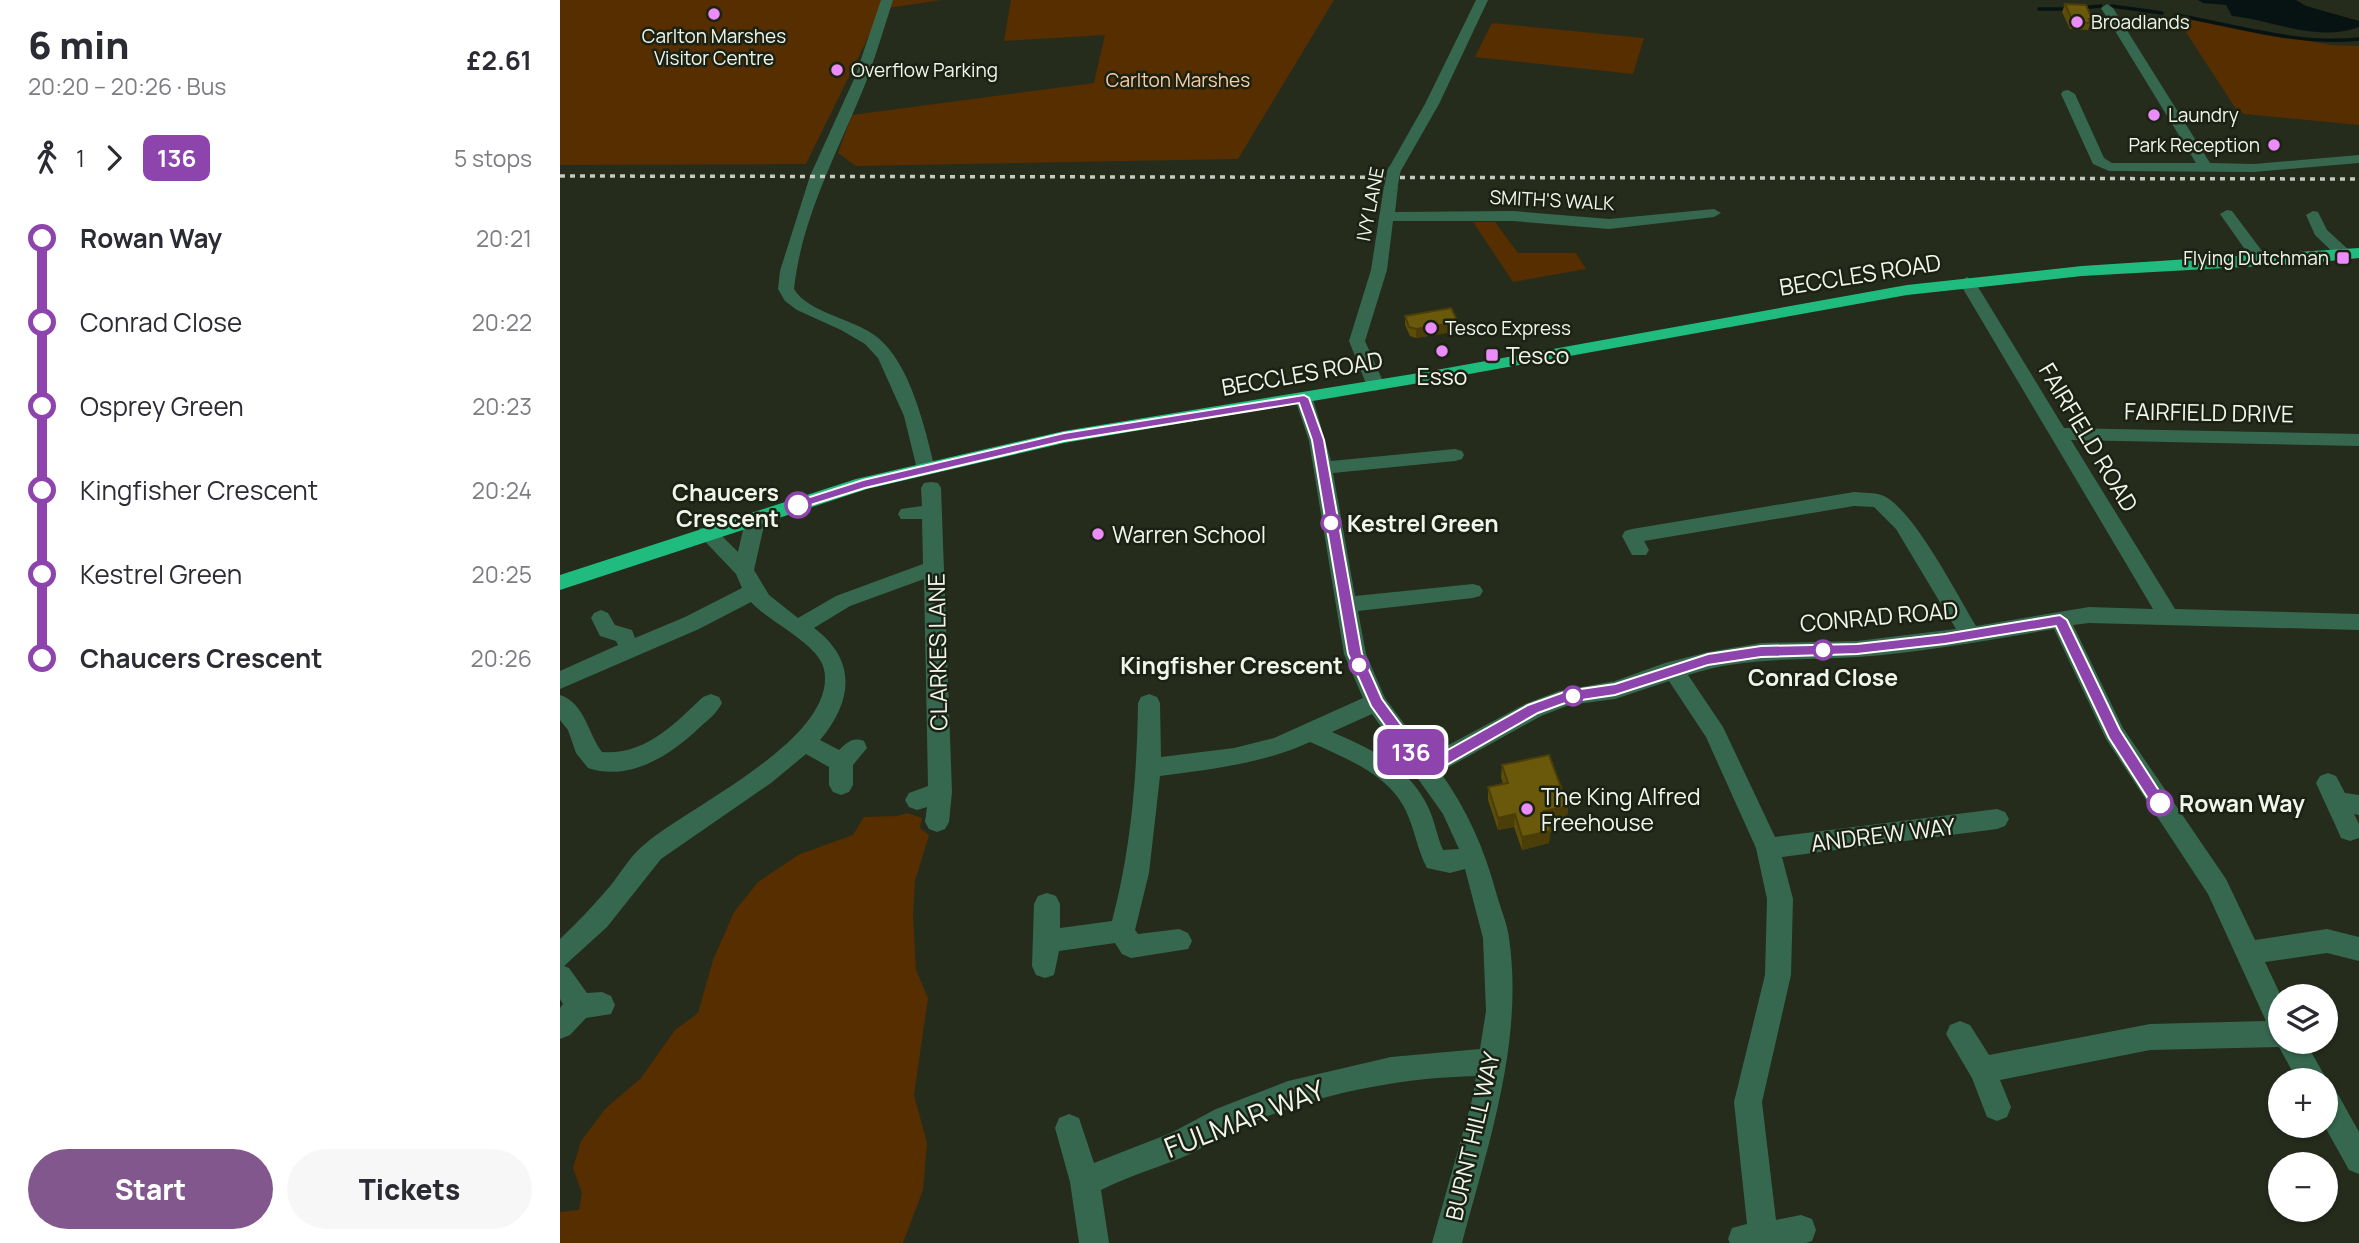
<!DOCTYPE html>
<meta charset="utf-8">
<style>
:root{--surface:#fff;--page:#f7f7f7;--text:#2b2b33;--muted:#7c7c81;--accent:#82578d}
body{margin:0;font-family:Manrope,sans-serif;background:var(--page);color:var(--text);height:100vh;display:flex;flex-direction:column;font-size:26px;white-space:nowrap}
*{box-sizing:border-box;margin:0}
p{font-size:23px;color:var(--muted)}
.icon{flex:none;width:38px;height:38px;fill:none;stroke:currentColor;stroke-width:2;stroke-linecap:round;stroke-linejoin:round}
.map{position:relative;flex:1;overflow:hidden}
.panel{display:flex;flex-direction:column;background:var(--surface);width:560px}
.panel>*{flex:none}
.badge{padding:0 14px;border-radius:10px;font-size:24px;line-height:46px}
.fabs{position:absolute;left:1708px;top:984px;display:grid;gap:14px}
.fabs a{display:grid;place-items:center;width:70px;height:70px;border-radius:50%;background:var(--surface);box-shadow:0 2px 5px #0004;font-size:35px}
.map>.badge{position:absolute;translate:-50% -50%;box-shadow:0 0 0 4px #fff}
.legs{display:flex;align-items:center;gap:10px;height:77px;padding:0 28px;font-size:23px}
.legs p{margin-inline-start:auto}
.headline{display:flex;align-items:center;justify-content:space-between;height:119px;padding:0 28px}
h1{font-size:38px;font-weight:800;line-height:52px}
.primary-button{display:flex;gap:14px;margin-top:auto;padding:14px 28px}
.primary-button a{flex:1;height:80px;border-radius:42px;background:var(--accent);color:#fff;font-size:28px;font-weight:800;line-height:80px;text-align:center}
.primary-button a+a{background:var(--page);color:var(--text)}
ul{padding:0 28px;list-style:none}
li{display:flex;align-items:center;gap:24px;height:84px;font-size:26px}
li i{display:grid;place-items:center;width:10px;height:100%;margin:0 9px;background:currentColor}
li i::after{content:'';width:18px;height:18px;margin:-9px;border:5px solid;border-radius:50%;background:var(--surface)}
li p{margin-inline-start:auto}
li:first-child i{background:linear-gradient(#0000 50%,currentColor 0)}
li:last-child i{background:linear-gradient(currentColor 50%,#0000 0)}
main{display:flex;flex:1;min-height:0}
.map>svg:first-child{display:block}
.green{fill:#572e00}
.water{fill:#071313}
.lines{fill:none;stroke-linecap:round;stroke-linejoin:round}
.stream{stroke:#071313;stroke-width:3.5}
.minor{fill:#36684f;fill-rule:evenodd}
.highway{fill:#20bc7f;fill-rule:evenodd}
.rail{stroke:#c4cabe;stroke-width:3.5;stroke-dasharray:5 5;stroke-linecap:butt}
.minor-bridge{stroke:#36684f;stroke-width:13}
.wall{fill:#5c4d09}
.shaded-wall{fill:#4b3e08}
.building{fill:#6b590b;stroke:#4b3e08;stroke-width:2}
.line-1{fill:#8e44ad;stroke:#fff;stroke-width:2}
.poi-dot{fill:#ec8cfa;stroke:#1c2213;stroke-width:2.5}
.stop-1-dot{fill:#fff;stroke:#8e44ad;stroke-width:3.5}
.labels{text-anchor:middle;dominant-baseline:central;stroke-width:5;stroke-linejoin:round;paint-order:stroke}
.far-poi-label{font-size:19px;fill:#f0f6eb;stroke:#1c2213;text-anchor:start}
.far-park-label{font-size:19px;fill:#fbcda6;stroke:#1c2213}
.far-street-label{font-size:19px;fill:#f0f6eb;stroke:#1c2213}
.street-label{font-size:23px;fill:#f0f6eb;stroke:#1c2213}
.poi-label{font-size:23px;fill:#f0f6eb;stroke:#1c2213;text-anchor:start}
.stop-label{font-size:23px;font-weight:bold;fill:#f0f6eb;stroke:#1c2213;text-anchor:end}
.near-street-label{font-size:28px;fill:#f0f6eb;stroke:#1c2213}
</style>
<main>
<section class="panel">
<div class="headline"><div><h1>6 min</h1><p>20:20 – 20:26 · Bus</p></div><b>£2.61</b></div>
<div class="legs"><svg class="icon" aria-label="walk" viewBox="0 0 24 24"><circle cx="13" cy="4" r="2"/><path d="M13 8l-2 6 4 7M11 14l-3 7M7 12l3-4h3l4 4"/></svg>1<svg class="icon" aria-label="forward" viewBox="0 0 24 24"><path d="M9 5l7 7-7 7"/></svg><b class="badge" style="background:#8e44ad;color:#fff">136</b><p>5 stops</p></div>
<ul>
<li><i style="color:#8e44ad"></i><b>Rowan Way</b><p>20:21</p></li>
<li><i style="color:#8e44ad"></i><span>Conrad Close</span><p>20:22</p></li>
<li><i style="color:#8e44ad"></i><span>Osprey Green</span><p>20:23</p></li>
<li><i style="color:#8e44ad"></i><span>Kingfisher Crescent</span><p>20:24</p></li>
<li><i style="color:#8e44ad"></i><span>Kestrel Green</span><p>20:25</p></li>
<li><i style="color:#8e44ad"></i><b>Chaucers Crescent</b><p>20:26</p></li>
</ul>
<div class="primary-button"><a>Start</a><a>Tickets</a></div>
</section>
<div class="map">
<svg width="1799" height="1243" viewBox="0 0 1799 1243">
<rect width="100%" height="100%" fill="#252c1c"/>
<g class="green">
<path d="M0 0H381L322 9 246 164 0 165Z"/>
<path d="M451 0H774L678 159 296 166 278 153 292 115 534 83 545 35 444 41Z"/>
<path d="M1616 17 1771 45 1799 46V125L1684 114 1676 109Z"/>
<path d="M932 23 1084 38 1073 74 915 57Z"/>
<path d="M913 222H935L958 253H1016L1026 269 953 282Z"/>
<path d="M347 813 362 818 360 828 369 835 355 881 353 914 356 970 368 998 354 1095 367 1143 363 1190 343 1243H0V1212L19 1210 22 1193 13 1168 21 1141 45 1109 81 1078 115 1030 138 1013 153 960 174 912 198 882 240 854 293 835 304 817 337 816Z"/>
</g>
<path class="water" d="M1638 0H1736L1746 6 1799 21V27C1757 43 1713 20 1672 16L1666 5 1643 3Z"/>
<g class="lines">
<g class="stream">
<path d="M1552 6 1602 13"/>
<path d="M1520 8 1541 6"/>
<path d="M1479 9H1510"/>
<path d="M1616 15C1673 25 1741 46 1799 39"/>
</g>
<g class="minor">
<path d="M321 0H333C325 25 317 51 308 77 281 146 242 214 234 289 248 313 295 319 317 337 351 364 365 429 375 469L373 473H359L357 469 344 416 318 358 305 344 281 330 237 310 225 301 218 289 220 271 250 176 295 77Z"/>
<path d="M916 0H928L879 104 839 174H829L827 171 865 104Z"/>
<path d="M1547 4 1553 8 1650 163 1694 164 1799 155V163L1694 172 1549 171 1533 164 1501 94 1503 91 1508 90 1515 94 1544 158 1552 163H1636L1541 8Z"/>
<path d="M831 182 838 186 835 212 953 211 1049 219 1154 209 1161 213 1154 217 1049 229 953 221H833L827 270 805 341 825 386 816 391 807 386 789 341 811 270 824 186Z"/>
<path d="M1667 210 1672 211 1708 259 1710 262 1708 265H1696L1660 214Z"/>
<path d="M1753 211 1758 212 1767 230 1792 253 1794 256 1792 259H1780L1755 235 1746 215Z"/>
<path d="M1407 277 1415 282 1504 428 1799 434V446L1511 440 1615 609 1799 614V630L1529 623 1513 625 1563 728 1666 879 1695 940 1767 929 1799 937V961L1767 953 1705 962 1721 996 1720 1041H1745L1767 1080 1766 1083V1080H1737L1719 1047 1590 1050 1440 1080 1451 1107 1447 1117 1437 1121 1427 1117 1412 1078 1386 1034 1390 1025 1400 1021 1410 1025 1429 1055 1590 1024 1706 1021 1648 894 1546 739 1494 629C1429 640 1364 652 1298 657 1239 661 1186 656 1128 675L1163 727 1215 837 1437 809 1445 812 1449 819 1445 826 1437 829 1222 857 1233 899 1231 975 1202 1102 1216 1220 1241 1215 1252 1219 1256 1230 1252 1241 1246 1243H1170L1168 1239 1172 1228 1187 1224 1174 1102 1205 975 1207 899 1196 848 1146 737 1109 681 1055 699 1009 705 981 716 880 772C907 809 924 848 936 892 940 907 947 923 949 938 964 1041 928 1145 902 1243H872L912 1100 916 1076C835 1078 751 1095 677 1129 661 1136 646 1146 630 1154 601 1167 570 1175 541 1190L549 1243H519L510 1182 495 1128 499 1118 509 1114 519 1118 534 1163 611 1133 656 1109 728 1081 831 1057 920 1049 926 1011 923 938 905 869 890 873 867 868C857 849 855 830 846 811 829 774 785 758 750 742 702 764 652 769 600 776L589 873 575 930 578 934 619 929 628 933 632 941 628 949 571 958 562 954 555 943 499 951 494 975 485 978 476 975 472 966 474 904 478 896 487 893 496 896 500 904V928L552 921C571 849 577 777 578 703L581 697 589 694 597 697 600 703 601 757 674 748 714 738 803 698 784 654 749 441 735 399 738 395 744 393 753 399 771 461 895 449 902 451 904 455 902 459 895 461 773 473 795 596 913 584 920 586 923 591 920 596 913 598 798 611 806 654 825 698 868 756 965 704 999 691 1055 681 1105 663 1148 652 1201 643 1297 641 1396 629 1336 529 1314 507 1294 506 1084 541 1089 550 1086 555H1072L1062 536 1065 531 1072 529 1294 492C1303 493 1318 492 1326 497 1357 516 1396 593 1416 626L1529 607 1593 609 1399 282ZM812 714 883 814 899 849 883 850C877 837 875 822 869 809 850 767 812 749 772 732Z"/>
<path d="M371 482 378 483 381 488 392 792 389 822 385 829 377 832 369 829 365 822 367 807 357 810 349 807 345 800 349 793 368 786 364 579 290 606 254 628C297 660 293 701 260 740L279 750C288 742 292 737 304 741L307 748 293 765V785L289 792 281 795 273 792 269 785V767L246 754 211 783 101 859 47 927 4 966 9 968 27 993 42 992 51 996 55 1005 51 1014 26 1018 10 1035 0 1039V1008L3 1004 0 999V939C18 922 35 904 51 885 62 871 71 855 85 844 129 806 279 738 264 669 258 643 210 623 191 602L139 629 0 689V671L58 645 56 641 40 636 31 618 34 613 41 610 48 613 55 625 72 630 75 638 125 617 182 588 176 574 137 533 140 528H154L178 552 183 530 193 512H207L210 517 203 530 194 570 209 595 238 618 276 596 363 564 362 519H341L338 514 341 509 362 506 361 488 364 483Z"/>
<path d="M151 694 159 697 162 703C157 713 148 720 140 727 111 755 70 782 28 768L16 753 8 730 0 720V695C25 703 28 734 42 752 86 755 113 725 143 697Z"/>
<path d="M1768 773 1776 776 1785 793 1799 795V815L1794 814 1799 824V838L1790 841 1781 838 1778 831 1756 783 1760 776Z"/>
<path d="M1766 1087 1776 1091 1799 1132V1174L1789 1170 1764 1125Z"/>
</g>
<path class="highway" d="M1799 248V258L1739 264 1522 276 1347 295 865 382 504 443 307 489 0 590V575L296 479 504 431 865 372 1347 285 1522 266Z"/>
<path class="rail" d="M0 176 1799 179"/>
<path class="minor-bridge" d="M831 186 834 171"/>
</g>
<g class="wall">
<path d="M1505 4 1532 19 1528 30 1510 29 1502 12Z"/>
<path d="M845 316 898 322V331L856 338 850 336 845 325Z"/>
<path d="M942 765 1008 806 1007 818 988 823 989 843 962 850 954 827 938 830 928 800V787L943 784 941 777Z"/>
</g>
<g class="shaded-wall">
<path d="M898 322V331L856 338V329Z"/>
<path d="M1008 806 1007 818 982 824 984 811Z"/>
<path d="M955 814 954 827 938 830V818Z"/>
<path d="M991 831 989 843 962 850V837Z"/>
</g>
<g class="building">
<path d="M1505 4 1526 5 1532 19H1529L1531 23 1513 22Z"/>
<path d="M891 308 898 322 856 329 849 327 845 316Z"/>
<path d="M989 755 1008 806 984 811 991 831 962 837 955 814 938 818 928 787 948 783 942 765Z"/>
</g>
<path class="line-1" d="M744 395 749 398 764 440 802 654 822 699 868 761 968 705 1007 691 1055 684 1148 654 1201 646 1297 644 1385 634 1500 615 1507 620 1560 730 1607 803 1605 808H1594L1549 738 1496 626 1385 644 1297 654 1201 657 1148 665 1055 695 1008 702 978 713 871 774H860L811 706 788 654 752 440 739 403 504 441 305 488 238 509 232 505 234 502 303 480 504 433Z"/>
<g class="poi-dot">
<circle cx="154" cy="14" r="7"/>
<circle cx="1517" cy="22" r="7"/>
<circle cx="277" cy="70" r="7"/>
<circle cx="1594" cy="115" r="7"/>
<circle cx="1714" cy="145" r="7"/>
<rect x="1776" y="251" width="14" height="14" rx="3.5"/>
<circle cx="871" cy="328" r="7"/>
<circle cx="882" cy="351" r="7"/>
<rect x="925" y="348" width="14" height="14" rx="3.5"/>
<circle cx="538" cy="534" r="7"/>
<circle cx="967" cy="809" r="7"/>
</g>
<g class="stop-1-dot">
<circle cx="238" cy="505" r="12"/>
<circle cx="771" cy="523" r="9"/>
<circle cx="1263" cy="650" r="9"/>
<circle cx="799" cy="665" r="9"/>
<circle cx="1013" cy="696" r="9"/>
<circle cx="1600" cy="803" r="12"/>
</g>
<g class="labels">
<g class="far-poi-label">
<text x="1531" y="22">Broadlands</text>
<text x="154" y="36" text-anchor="middle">Carlton Marshes<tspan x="154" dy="22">Visitor Centre</tspan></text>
<text x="291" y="70">Overflow Parking</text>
<text x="1608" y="115">Laundry</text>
<text x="1700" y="145" text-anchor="end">Park Reception</text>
<text x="1769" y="258" text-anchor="end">Flying Dutchman</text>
<text x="885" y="328">Tesco Express</text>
</g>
<g class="far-park-label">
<text x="618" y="80">Carlton Marshes</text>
</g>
<g class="far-street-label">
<text transform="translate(992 200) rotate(3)">SMITH'S WALK</text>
<text transform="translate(810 204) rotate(-79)">IVY LANE</text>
</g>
<g class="street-label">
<text transform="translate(1300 274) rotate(-9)">BECCLES ROAD</text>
<text transform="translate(742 373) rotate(-10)">BECCLES ROAD</text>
<text transform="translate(1649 412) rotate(1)">FAIRFIELD DRIVE</text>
<text transform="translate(1529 437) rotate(59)">FAIRFIELD ROAD</text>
<text transform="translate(1319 616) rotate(-5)">CONRAD ROAD</text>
<text transform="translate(377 652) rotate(-91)">CLARKES LANE</text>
<text transform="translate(1323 834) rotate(-7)">ANDREW WAY</text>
<text transform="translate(912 1136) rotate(-77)">BURNT HILL WAY</text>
</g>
<g class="poi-label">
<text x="946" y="355">Tesco</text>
<text x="882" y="376" text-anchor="middle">Esso</text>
<text x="552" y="534">Warren School</text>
<text x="981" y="796">The King Alfred<tspan x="981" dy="26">Freehouse</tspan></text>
</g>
<g class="stop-label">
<text x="219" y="492">Chaucers<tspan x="219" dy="26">Crescent</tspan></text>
<text x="787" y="523" text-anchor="start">Kestrel Green</text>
<text x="783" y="665">Kingfisher Crescent</text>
<text x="1263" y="677" text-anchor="middle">Conrad Close</text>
<text x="1619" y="803" text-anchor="start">Rowan Way</text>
</g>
<g class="near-street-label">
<text transform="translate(684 1118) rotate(-21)">FULMAR WAY</text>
</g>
</g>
</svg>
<div class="fabs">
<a><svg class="icon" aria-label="layers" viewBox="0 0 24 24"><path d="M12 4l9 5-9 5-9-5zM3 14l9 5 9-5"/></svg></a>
<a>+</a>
<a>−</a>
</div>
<b class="badge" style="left:851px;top:752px;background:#8e44ad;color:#fff">136</b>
</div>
</main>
